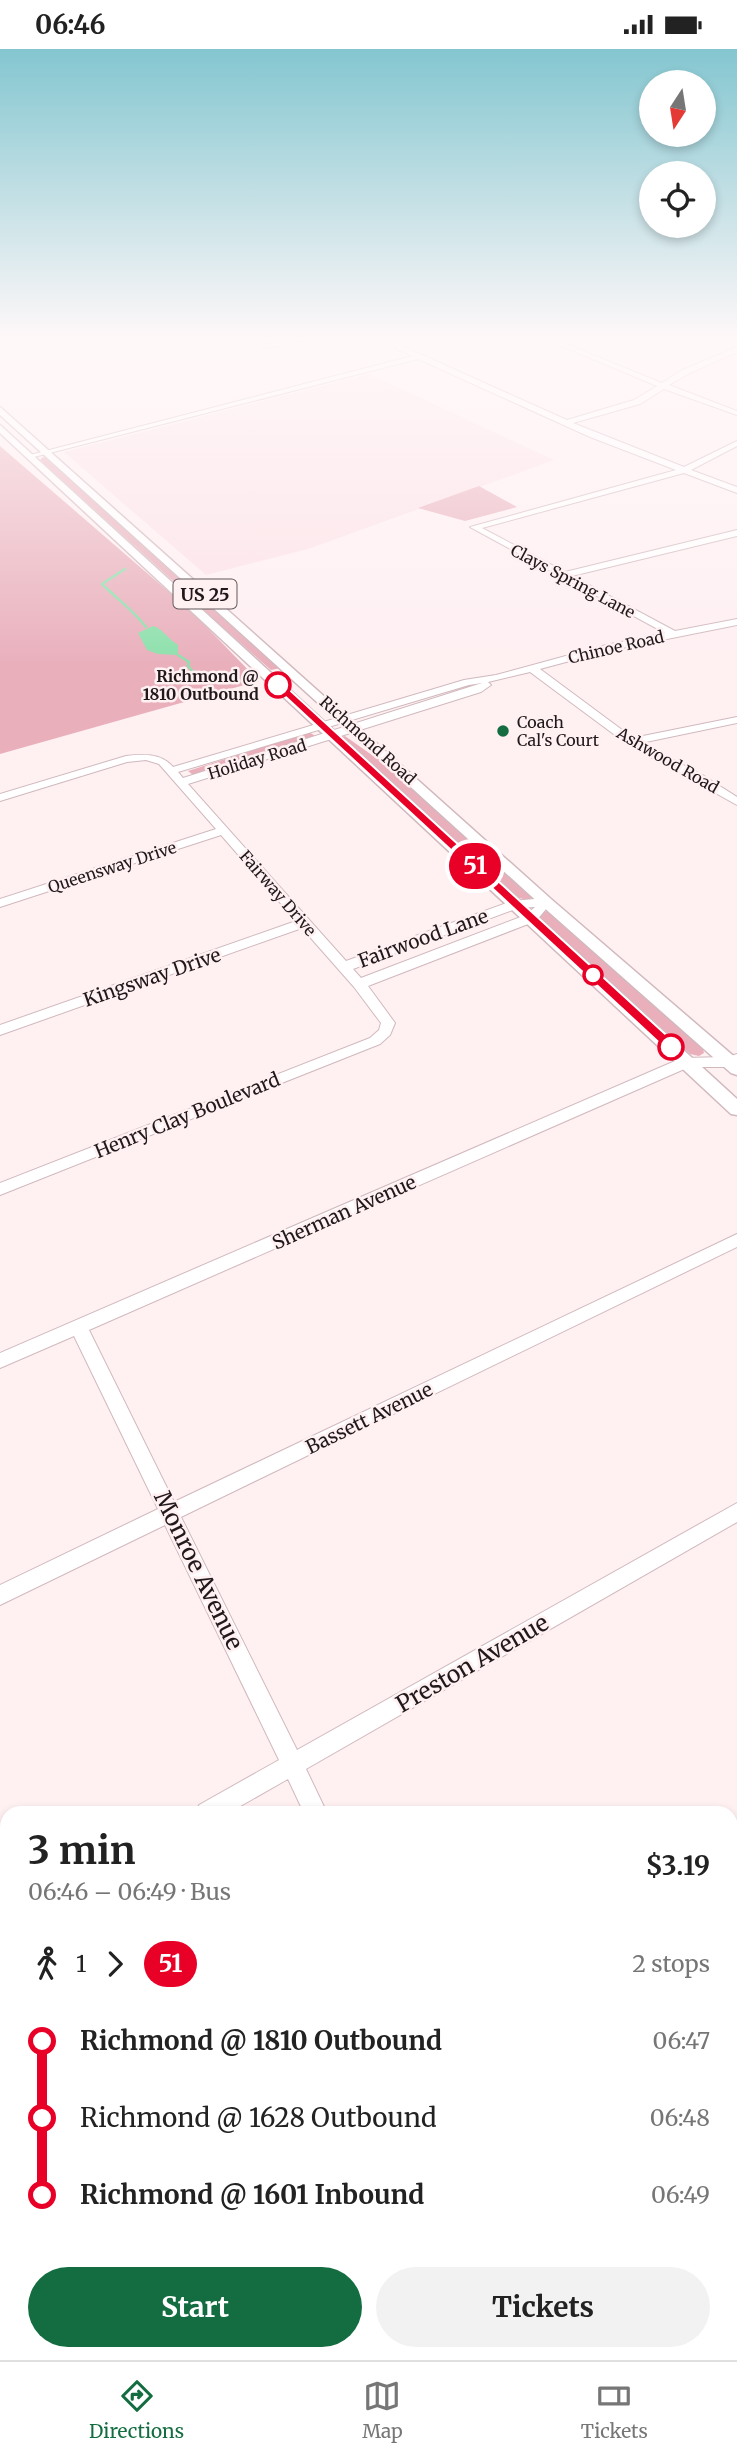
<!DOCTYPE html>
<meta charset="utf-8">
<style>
:root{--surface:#fff;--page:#f2f2f2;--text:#222;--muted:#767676;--line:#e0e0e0;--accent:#146d41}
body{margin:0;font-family:Merriweather,serif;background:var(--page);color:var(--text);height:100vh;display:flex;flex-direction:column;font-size:26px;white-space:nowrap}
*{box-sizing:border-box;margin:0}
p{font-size:23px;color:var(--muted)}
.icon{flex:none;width:38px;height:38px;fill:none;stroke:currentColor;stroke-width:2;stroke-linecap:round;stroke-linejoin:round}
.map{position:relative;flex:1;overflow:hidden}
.side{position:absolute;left:0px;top:1757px;width:738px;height:555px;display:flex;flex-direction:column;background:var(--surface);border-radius:21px 21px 0 0;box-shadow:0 4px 10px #0003}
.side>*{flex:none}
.badge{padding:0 14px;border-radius:23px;font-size:24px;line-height:46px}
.needle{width:46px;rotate:192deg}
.fabs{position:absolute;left:639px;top:21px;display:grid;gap:14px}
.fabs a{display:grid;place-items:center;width:77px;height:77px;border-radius:50%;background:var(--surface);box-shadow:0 4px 10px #0003;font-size:35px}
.map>.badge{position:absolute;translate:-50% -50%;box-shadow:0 0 0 4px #fff}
.legs{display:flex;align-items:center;gap:10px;height:77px;padding:0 28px;font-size:23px}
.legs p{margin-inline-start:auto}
.overview{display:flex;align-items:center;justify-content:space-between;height:119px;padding:0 28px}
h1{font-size:38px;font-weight:700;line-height:52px}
.action{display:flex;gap:14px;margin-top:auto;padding:14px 28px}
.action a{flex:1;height:80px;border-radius:42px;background:var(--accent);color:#fff;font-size:28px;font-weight:700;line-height:80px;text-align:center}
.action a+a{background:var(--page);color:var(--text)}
ul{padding:0 28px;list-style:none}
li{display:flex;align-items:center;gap:24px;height:77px;font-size:26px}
li i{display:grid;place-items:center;width:10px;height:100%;margin:0 9px;background:currentColor}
li i::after{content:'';width:18px;height:18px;margin:-9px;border:5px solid;border-radius:50%;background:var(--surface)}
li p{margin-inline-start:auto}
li:first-child i{background:linear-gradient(#0000 50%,currentColor 0)}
li:last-child i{background:linear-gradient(currentColor 50%,#0000 0)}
.status{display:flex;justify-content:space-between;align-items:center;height:49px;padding:0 35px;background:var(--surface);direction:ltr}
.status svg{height:19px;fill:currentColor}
.tabs{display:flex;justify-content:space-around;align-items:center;height:98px;border-top:2px solid var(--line);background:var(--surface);font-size:19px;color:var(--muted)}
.tabs a{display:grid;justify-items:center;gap:4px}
.tabs .active{color:var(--accent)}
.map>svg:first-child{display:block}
.built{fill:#fce2e7}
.green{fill:#e9b0bc}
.water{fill:#8ee0ac}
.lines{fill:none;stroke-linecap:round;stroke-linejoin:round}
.stream{stroke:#8ee0ac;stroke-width:2.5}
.minor-casing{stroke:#d1b9be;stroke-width:2}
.major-casing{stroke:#d1b9be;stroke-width:3}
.minor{fill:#fff;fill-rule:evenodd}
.major{fill:#fff;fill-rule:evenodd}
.line-1{fill:#e80027;stroke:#fff;stroke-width:2}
.stop-1-dot{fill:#fff;stroke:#e80027;stroke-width:3.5}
.poi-dot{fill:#146d41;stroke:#fff0f2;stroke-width:2.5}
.labels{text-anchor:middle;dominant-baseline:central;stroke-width:5;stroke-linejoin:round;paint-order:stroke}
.far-street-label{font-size:16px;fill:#20181a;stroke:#fff0f2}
.far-stop-label{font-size:16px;font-weight:bold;fill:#20181a;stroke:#fff0f2;text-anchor:end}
.far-poi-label{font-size:16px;fill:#20181a;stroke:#fff0f2;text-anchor:start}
.shield{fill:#fff0f2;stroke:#63595b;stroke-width:2}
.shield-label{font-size:18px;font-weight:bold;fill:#20181a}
.street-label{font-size:19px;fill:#20181a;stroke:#fff0f2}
.near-street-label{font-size:23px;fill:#20181a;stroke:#fff0f2}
</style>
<div class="status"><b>06:46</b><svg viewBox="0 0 49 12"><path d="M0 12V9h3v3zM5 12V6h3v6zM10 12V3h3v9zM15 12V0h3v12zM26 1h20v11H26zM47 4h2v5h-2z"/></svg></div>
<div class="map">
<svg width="737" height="2311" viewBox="0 0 737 2311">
<rect width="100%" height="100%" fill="#fff0f2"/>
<path class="built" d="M369 325 554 411 308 500 206 526 64 403Z"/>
<g class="green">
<path d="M0 397 191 562 259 632 0 705Z"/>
<path d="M43 408 48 409 203 550 194 551 40 411Z"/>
<path d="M479 437 517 458 465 472 418 459Z"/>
<path d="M210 555 281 619 271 621 200 558Z"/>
<path d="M309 683 317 688 198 725 193 726 188 722Z"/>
<path d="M345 687 403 728 533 846 532 849 528 851 519 849 342 688Z"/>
<path d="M543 862 552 863 703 1000 704 1004 699 1007 690 1005 541 870 539 867Z"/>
</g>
<path class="water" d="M153 577C162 579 169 591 178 596V606L158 605 147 601 138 584Z"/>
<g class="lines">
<g class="stream">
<path d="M125 520 102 535C117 550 133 561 146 578"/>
<path d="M178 606 189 613 188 617 195 625"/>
</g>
<g class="minor-casing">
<g id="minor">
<path d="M0 291H8L0 294Z"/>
<path d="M241 291 266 295 308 291 266 299Z"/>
<path d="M380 291H389L567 371 634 351 657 337 547 291H556L662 334 682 321 737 298V303L688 325 669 336 737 362V366L664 340 640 355 573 374 684 418 737 392V397L691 421 737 438V444L684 424 482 479 565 523 737 481V487L572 527 675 582 737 570V576L607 602 540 620 633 689 737 668V674L641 694 704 727 737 748V756L627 695 530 623 488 633 491 636 481 643 188 735 346 912 512 852 546 849 552 853 544 857 546 860 536 872 368 937 395 974 390 986 380 995 0 1146V1134L370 989 379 981 381 974 354 938 302 879 0 986V976L296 872 221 786 0 858V850L216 780 159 715 146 711 127 713 0 752V745L126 707C143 705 161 704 173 718L464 631 496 626 606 596 665 584 470 478 676 421 590 388 418 310 30 409 26 407 412 307ZM482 634 183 729 178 723 469 636ZM535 858 526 866 361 929 353 920 518 859Z"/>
<path d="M737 1005V1015L729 1018H689L89 1281 174 1453 737 1185V1198L181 1468 297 1701 737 1454V1473L306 1720 327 1764H304L288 1730 228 1764H196L199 1756 279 1711 165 1476 0 1556V1536L158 1460 74 1287 0 1319V1304L682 1009 728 1008Z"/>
<path d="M737 1832V1856L732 1858V1834Z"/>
<path d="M7 1863V1888L0 1891V1866Z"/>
<path d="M32 2305H66L63 2311H29Z"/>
<path d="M559 2305H587L589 2311H561Z"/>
</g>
</g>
<g class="major-casing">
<g id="major">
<path d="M0 358 551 850 737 1010V1026L731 1024 541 856 0 366Z"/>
<path d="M0 376 737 1050V1066L731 1065 0 384Z"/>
</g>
</g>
<use href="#minor" class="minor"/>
<use href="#major" class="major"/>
</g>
<linearGradient id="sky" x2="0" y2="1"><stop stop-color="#84c6d0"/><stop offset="0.47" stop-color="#fff8f9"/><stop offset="1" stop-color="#fff8f9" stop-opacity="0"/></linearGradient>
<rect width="737" height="615" fill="url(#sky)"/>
<path class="line-1" d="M275 634H282L676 995V1001H667L275 638Z"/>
<g class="stop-1-dot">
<circle cx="278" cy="636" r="12"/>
<circle cx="593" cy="926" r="9"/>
<circle cx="671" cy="998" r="12"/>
</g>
<circle class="poi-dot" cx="503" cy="682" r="7"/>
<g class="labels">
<g class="far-street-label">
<text transform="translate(573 532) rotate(28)">Clays Spring Lane</text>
<text transform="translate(616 598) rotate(-13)">Chinoe Road</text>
<text transform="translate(368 691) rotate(42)">Richmond Road</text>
<text transform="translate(257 710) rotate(-17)">Holiday Road</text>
<text transform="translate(668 711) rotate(30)">Ashwood Road</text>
<text transform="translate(112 818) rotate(-18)">Queensway Drive</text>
<text transform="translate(278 844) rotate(49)">Fairway Drive</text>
</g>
<g class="far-stop-label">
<text x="259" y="627">Richmond @<tspan x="259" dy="18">1810 Outbound</tspan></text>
</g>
<g class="far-poi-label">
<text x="517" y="673">Coach<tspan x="517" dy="18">Cal's Court</tspan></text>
</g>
<rect class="shield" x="173.5" y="530.5" width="63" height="29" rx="5"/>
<g class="shield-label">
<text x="205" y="545">US 25</text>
</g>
<g class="street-label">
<text transform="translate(423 889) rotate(-20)">Fairwood Lane</text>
<text transform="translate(152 928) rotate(-19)">Kingsway Drive</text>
<text transform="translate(187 1066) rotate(-22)">Henry Clay Boulevard</text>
<text transform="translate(344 1163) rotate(-24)">Sherman Avenue</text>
<text transform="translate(369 1369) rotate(-26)">Bassett Avenue</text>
</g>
<g class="near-street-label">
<text transform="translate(199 1521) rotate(64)">Monroe Avenue</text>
<text transform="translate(472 1614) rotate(-30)">Preston Avenue</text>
</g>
</g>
</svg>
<div class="fabs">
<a><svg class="needle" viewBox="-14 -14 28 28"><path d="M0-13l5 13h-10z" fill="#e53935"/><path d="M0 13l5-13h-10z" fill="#767676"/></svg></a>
<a><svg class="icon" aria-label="locate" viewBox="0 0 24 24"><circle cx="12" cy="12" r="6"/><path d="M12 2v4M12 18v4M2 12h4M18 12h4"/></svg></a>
</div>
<b class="badge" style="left:475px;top:817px;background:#e80027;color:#fff">51</b>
<section class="side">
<div class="overview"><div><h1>3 min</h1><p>06:46 – 06:49 · Bus</p></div><b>$3.19</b></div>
<div class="legs"><svg class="icon" aria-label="walk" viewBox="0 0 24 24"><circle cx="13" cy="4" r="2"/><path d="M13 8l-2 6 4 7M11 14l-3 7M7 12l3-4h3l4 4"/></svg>1<svg class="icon" aria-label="forward" viewBox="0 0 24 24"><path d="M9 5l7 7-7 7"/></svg><b class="badge" style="background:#e80027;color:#fff">51</b><p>2 stops</p></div>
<ul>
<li><i style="color:#e80027"></i><b>Richmond @ 1810 Outbound</b><p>06:47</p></li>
<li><i style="color:#e80027"></i><span>Richmond @ 1628 Outbound</span><p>06:48</p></li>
<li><i style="color:#e80027"></i><b>Richmond @ 1601 Inbound</b><p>06:49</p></li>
</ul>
<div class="action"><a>Start</a><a>Tickets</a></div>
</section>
</div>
<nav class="tabs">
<a class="active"><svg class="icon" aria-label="directions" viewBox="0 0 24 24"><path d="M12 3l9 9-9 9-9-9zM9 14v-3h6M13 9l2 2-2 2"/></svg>Directions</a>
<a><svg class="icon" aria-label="map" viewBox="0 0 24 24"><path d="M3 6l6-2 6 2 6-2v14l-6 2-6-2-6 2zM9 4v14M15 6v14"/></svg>Map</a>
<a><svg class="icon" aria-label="tickets" viewBox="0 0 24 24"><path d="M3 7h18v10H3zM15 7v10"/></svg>Tickets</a>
</nav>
